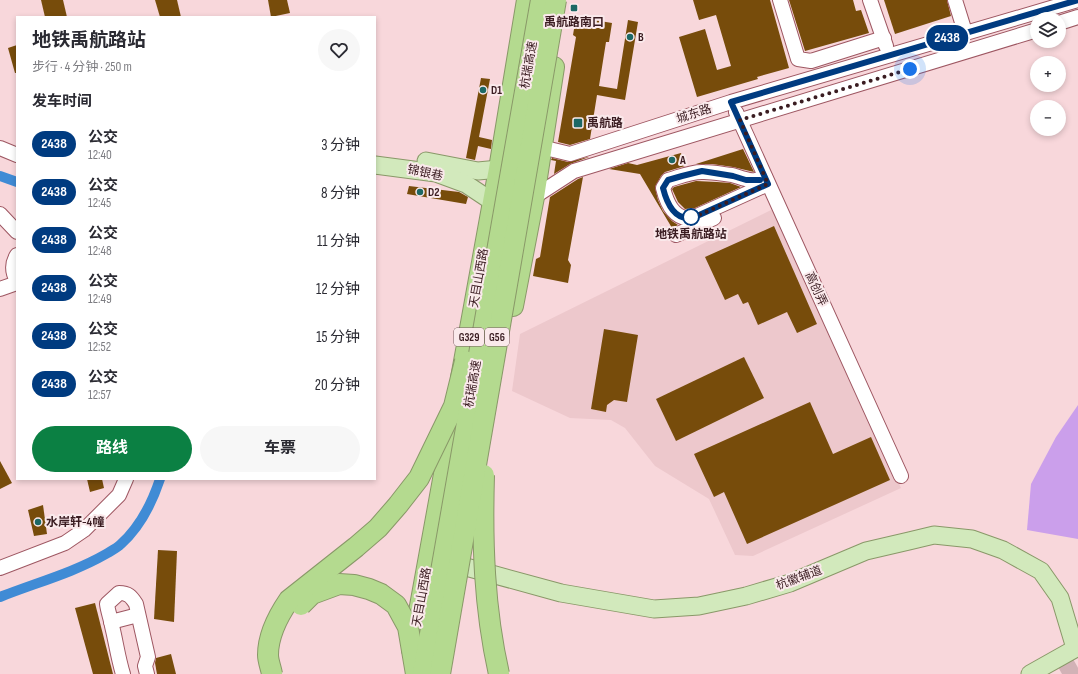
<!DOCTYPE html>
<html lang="zh">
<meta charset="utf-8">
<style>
:root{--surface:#fff;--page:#f7f7f7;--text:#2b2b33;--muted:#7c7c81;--accent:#0b8043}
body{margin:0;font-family:"Sofia Sans Condensed","Noto Sans SC",sans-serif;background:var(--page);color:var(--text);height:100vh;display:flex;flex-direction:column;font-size:15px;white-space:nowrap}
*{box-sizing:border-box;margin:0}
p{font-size:13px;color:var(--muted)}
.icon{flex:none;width:22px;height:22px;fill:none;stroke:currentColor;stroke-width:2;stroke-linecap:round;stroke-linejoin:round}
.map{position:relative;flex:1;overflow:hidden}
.sheet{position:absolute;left:16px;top:16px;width:360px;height:464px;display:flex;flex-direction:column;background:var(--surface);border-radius:0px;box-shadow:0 2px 6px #0003}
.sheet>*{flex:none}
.badge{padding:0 8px;border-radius:13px;font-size:14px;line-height:26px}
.tools{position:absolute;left:1030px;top:12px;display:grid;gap:8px}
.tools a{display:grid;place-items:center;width:36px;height:36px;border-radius:50%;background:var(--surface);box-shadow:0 2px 6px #0003;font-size:20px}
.you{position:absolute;width:20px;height:20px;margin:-10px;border:3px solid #fff;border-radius:50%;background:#1a73e8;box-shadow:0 0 0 6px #1a73e833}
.map>.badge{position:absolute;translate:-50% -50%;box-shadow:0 0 0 2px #fff}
h2{padding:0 16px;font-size:15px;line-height:36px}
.round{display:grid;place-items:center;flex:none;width:42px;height:42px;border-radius:21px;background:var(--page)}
.head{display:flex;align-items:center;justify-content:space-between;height:68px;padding:0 16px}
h1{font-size:19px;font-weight:700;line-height:30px}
.button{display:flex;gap:8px;margin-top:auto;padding:8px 16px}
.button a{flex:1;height:46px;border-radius:24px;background:var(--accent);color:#fff;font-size:16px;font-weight:700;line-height:46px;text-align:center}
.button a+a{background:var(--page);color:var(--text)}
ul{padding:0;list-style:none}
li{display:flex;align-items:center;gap:12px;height:48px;padding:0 16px}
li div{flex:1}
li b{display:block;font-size:15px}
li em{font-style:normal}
li .badge{min-width:44px;font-weight:700;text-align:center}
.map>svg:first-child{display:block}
.built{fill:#edc8cc}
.green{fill:#cb9feb}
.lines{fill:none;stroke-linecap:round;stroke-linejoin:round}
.canal{stroke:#408bd5;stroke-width:10}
.building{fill:#774c0b}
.major-tunnel{stroke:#d2b2b6;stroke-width:17;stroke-dasharray:17 8;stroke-linecap:butt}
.minor-casing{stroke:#9e5762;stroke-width:16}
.major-casing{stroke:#899868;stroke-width:19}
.highway-casing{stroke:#899868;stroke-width:22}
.minor{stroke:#fff;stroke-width:14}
.major{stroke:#d2e9bc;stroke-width:17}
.highway{stroke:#b4da8f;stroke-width:20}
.highway-bridge-casing{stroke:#899868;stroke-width:22;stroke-linecap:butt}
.highway-bridge{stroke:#b4da8f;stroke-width:20}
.line-casing{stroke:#fff;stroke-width:9}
.line{stroke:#003b80;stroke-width:6}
.walk{stroke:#3a1c21;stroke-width:4;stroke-dasharray:0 7.2}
.poi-dot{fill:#1c6865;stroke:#fae9eb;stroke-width:1.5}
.stop-dot{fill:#fff;stroke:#003b80;stroke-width:2}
.labels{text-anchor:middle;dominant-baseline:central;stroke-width:4;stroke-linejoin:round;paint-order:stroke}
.shield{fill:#fae9eb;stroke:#745a5e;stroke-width:1}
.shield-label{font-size:11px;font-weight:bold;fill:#3a1c21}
.poi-label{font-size:12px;font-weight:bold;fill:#3a1c21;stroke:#fae9eb;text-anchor:start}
.street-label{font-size:12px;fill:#3a1c21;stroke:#fae9eb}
.stop-label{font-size:12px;font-weight:bold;fill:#3a1c21;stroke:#fae9eb}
</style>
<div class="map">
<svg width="1078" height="674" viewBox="0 0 1078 674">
<rect width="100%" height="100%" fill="#f8d7db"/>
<path class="built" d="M773 209 901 488 753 556 735 555 709 499 655 466 625 428 611 420 570 418 512 391 520 334Z"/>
<path class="green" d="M1078 405V539L1027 530 1031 484 1056 437Z"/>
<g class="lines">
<g class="canal">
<path d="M0 176 17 182"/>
<path d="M0 597C35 583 73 573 106 554 111 551 117 548 121 544 140 527 152 503 160 479"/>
</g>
</g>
<g class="building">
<path d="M41 0H63L67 17H45Z"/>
<path d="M155 0H177L181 17H160Z"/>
<path d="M268 0H287L290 13 271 17Z"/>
<path d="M693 0H770L789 68 757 77 758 79 697 97 679 37 705 29 717 70 731 66 716 15 699 20Z"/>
<path d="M789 0H853L856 11 861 10 869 33 805 51Z"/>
<path d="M884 0H947L951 16 895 34Z"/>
<path d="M576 17 612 23 609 42H606L599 86 617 89 628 20 638 22 625 100 597 95 590 139 570 145 558 142 576 37 573 35Z"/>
<path d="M17 45V73H15L8 48Z"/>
<path d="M481 78 490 79 479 137 492 140 491 149 478 146 475 160 466 158Z"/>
<path d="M743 149 754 172 733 167 712 164H696Z"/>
<path d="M681 153 685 166 665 172 661 176 655 187 658 200 663 211 672 221 678 225 672 228 640 174 609 169 628 163 637 165Z"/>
<path d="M588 157H589L570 164 554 174 556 161 551 160 552 158 568 162Z"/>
<path d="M583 177 568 260 571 265 568 283 533 276 536 259 540 257 550 197 578 179Z"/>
<path d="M696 181 717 182 730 183 741 187 695 208 685 209 678 202 672 189 674 187Z"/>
<path d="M409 186 459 192 468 197 466 204 407 194Z"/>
<path d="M774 226 817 324 797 333 787 312 758 325 748 302 743 304 738 294 725 300 705 257Z"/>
<path d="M604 329 638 335 627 402 614 400 607 405 606 412 591 409Z"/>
<path d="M744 357 764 398 676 441 656 399Z"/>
<path d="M810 402 833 454 871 437 890 480 747 544 724 492 714 497 694 454Z"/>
<path d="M0 461 12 483 0 489Z"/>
<path d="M87 479H102L104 488 90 492Z"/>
<path d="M43 505 47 534 34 536 28 510Z"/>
<path d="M158 550 177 551 174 622 154 619Z"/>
<path d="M95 603 113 674H93L75 608Z"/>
<path d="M171 654 176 674H157L155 663 156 658Z"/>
</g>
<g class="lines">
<path class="major-tunnel" d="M1062 674 1078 665"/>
<g class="minor-casing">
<g id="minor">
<path d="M780 0 798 59 811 61 884 38"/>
<path d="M870 0 886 46"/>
<path d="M955 0 965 32"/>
<path d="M1059 23 1078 17"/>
<path d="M736 112 901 476"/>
<path d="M0 148 17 155"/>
<path d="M535 151 541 147 570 154 731 102 1078 0"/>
<path d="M765 177C754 184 743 178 732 175 723 174 713 172 704 172 692 171 679 177 668 180L663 188C666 200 672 217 687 218 690 218 694 216 697 216L768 184"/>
<path d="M529 198 534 197 574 171 1037 30"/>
<path d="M0 214 17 232"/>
<path d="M676 235 714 218"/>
<path d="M17 255C12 263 12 272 17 281"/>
<path d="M0 289 17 283"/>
<path d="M0 568 65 543 84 530 119 495 126 479"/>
<path d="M111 622 138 615"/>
<path d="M123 674C118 658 116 642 112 626 111 619 108 612 107 604L119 593C128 593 131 596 136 604L148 657 145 666 147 674"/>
</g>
</g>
<g class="major-casing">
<g id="major">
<path d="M426 161 478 171 499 169"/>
<path d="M375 165 436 173 466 184 493 202"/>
<path d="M466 567 561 593 654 609 699 606 746 596 790 583 866 551 909 541 934 535 972 539 1003 550 1041 571 1060 598 1075 648"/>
<path d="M1030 674 1078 647"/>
</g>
</g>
<g class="highway-casing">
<g id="highway">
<path d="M513 306 534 197 554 67"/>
<path d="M461 378 499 169 527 0"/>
<path d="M412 650 456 408"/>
</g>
</g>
<use href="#minor" class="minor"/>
<use href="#major" class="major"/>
<use href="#highway" class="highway"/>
<g class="highway-bridge-casing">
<g id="highway-bridge">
<path d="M484 475C482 542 484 608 499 674"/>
<path d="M301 605 312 594 339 584 354 585 369 589 381 594 396 605 408 627 416 674"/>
<path d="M272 674C271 668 268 661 268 655 268 635 278 616 289 600L356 547 378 528 398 505 419 478 454 406 465 361"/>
<path d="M423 674 541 0"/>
<path d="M440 674 556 0"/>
</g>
</g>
<use href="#highway-bridge" class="highway-bridge"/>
</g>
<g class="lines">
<g class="line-casing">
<path id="line" d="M760 180H746L733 176 702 171 682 176 668 180 663 188C666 200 672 217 687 218 690 218 694 216 697 216L768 184 731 102 1078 0"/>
</g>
<use href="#line" class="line"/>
<path class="walk" d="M691 217 685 218 697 216 768 184 740 120 910 69"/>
</g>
<g class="poi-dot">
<rect x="570" y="4" width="8" height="8" rx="2"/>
<circle cx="630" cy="37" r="4"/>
<circle cx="483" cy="90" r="4"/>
<rect x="573" y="118" width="10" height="10" rx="2"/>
<circle cx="672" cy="160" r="4"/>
<circle cx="420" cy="192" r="4"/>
<circle cx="38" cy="522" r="4"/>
</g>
<circle class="stop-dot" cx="691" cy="217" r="8"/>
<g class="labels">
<g class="shield">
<rect x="454" y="328" width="30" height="18" rx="3"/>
<rect x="485" y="328" width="24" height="18" rx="3"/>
</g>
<g class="shield-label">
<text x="469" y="337">G329</text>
<text x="497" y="337">G56</text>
</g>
<g class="poi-label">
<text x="574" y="22" text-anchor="middle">禹航路南口</text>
<text x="638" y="37">B</text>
<text x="491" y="90">D1</text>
<text x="587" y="123">禹航路</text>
<text x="680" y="160">A</text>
<text x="428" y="192">D2</text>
<text x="46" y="522">水岸轩-4幢</text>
</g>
<g class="street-label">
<text transform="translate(529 65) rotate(-80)">杭瑞高速</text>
<text transform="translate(694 114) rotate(-18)">城东路</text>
<text transform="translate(425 173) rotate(12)">锦银巷</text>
<text transform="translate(479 278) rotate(-80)">天目山西路</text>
<text transform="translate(816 289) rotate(65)">高创弄</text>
<text transform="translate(473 384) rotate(-80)">杭瑞高速</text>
<text transform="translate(799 578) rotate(-20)">杭徽辅道</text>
<text transform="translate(422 597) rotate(-80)">天目山西路</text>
</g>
<g class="stop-label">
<text x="691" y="234">地铁禹航路站</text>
</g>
</g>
</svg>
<div class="tools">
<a><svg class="icon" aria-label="layers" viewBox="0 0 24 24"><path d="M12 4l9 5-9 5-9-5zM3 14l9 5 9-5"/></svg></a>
<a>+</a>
<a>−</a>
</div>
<div class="you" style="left:910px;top:69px"></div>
<b class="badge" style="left:947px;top:38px;background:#003b80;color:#fff">2438</b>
<section class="sheet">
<div class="head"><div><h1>地铁禹航路站</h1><p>步行 · 4 分钟 · 250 m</p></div><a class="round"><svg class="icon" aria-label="heart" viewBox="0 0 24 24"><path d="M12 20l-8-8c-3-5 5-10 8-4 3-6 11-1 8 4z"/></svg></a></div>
<h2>发车时间</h2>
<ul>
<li><span class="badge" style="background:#003b80;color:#fff">2438</span><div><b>公交</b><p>12:40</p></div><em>3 分钟</em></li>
<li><span class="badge" style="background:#003b80;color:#fff">2438</span><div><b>公交</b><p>12:45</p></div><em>8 分钟</em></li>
<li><span class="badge" style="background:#003b80;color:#fff">2438</span><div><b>公交</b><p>12:48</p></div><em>11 分钟</em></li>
<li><span class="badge" style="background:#003b80;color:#fff">2438</span><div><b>公交</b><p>12:49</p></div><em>12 分钟</em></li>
<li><span class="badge" style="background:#003b80;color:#fff">2438</span><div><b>公交</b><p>12:52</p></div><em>15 分钟</em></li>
<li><span class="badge" style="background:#003b80;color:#fff">2438</span><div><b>公交</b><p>12:57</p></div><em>20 分钟</em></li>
</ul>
<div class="button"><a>路线</a><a>车票</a></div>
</section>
</div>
